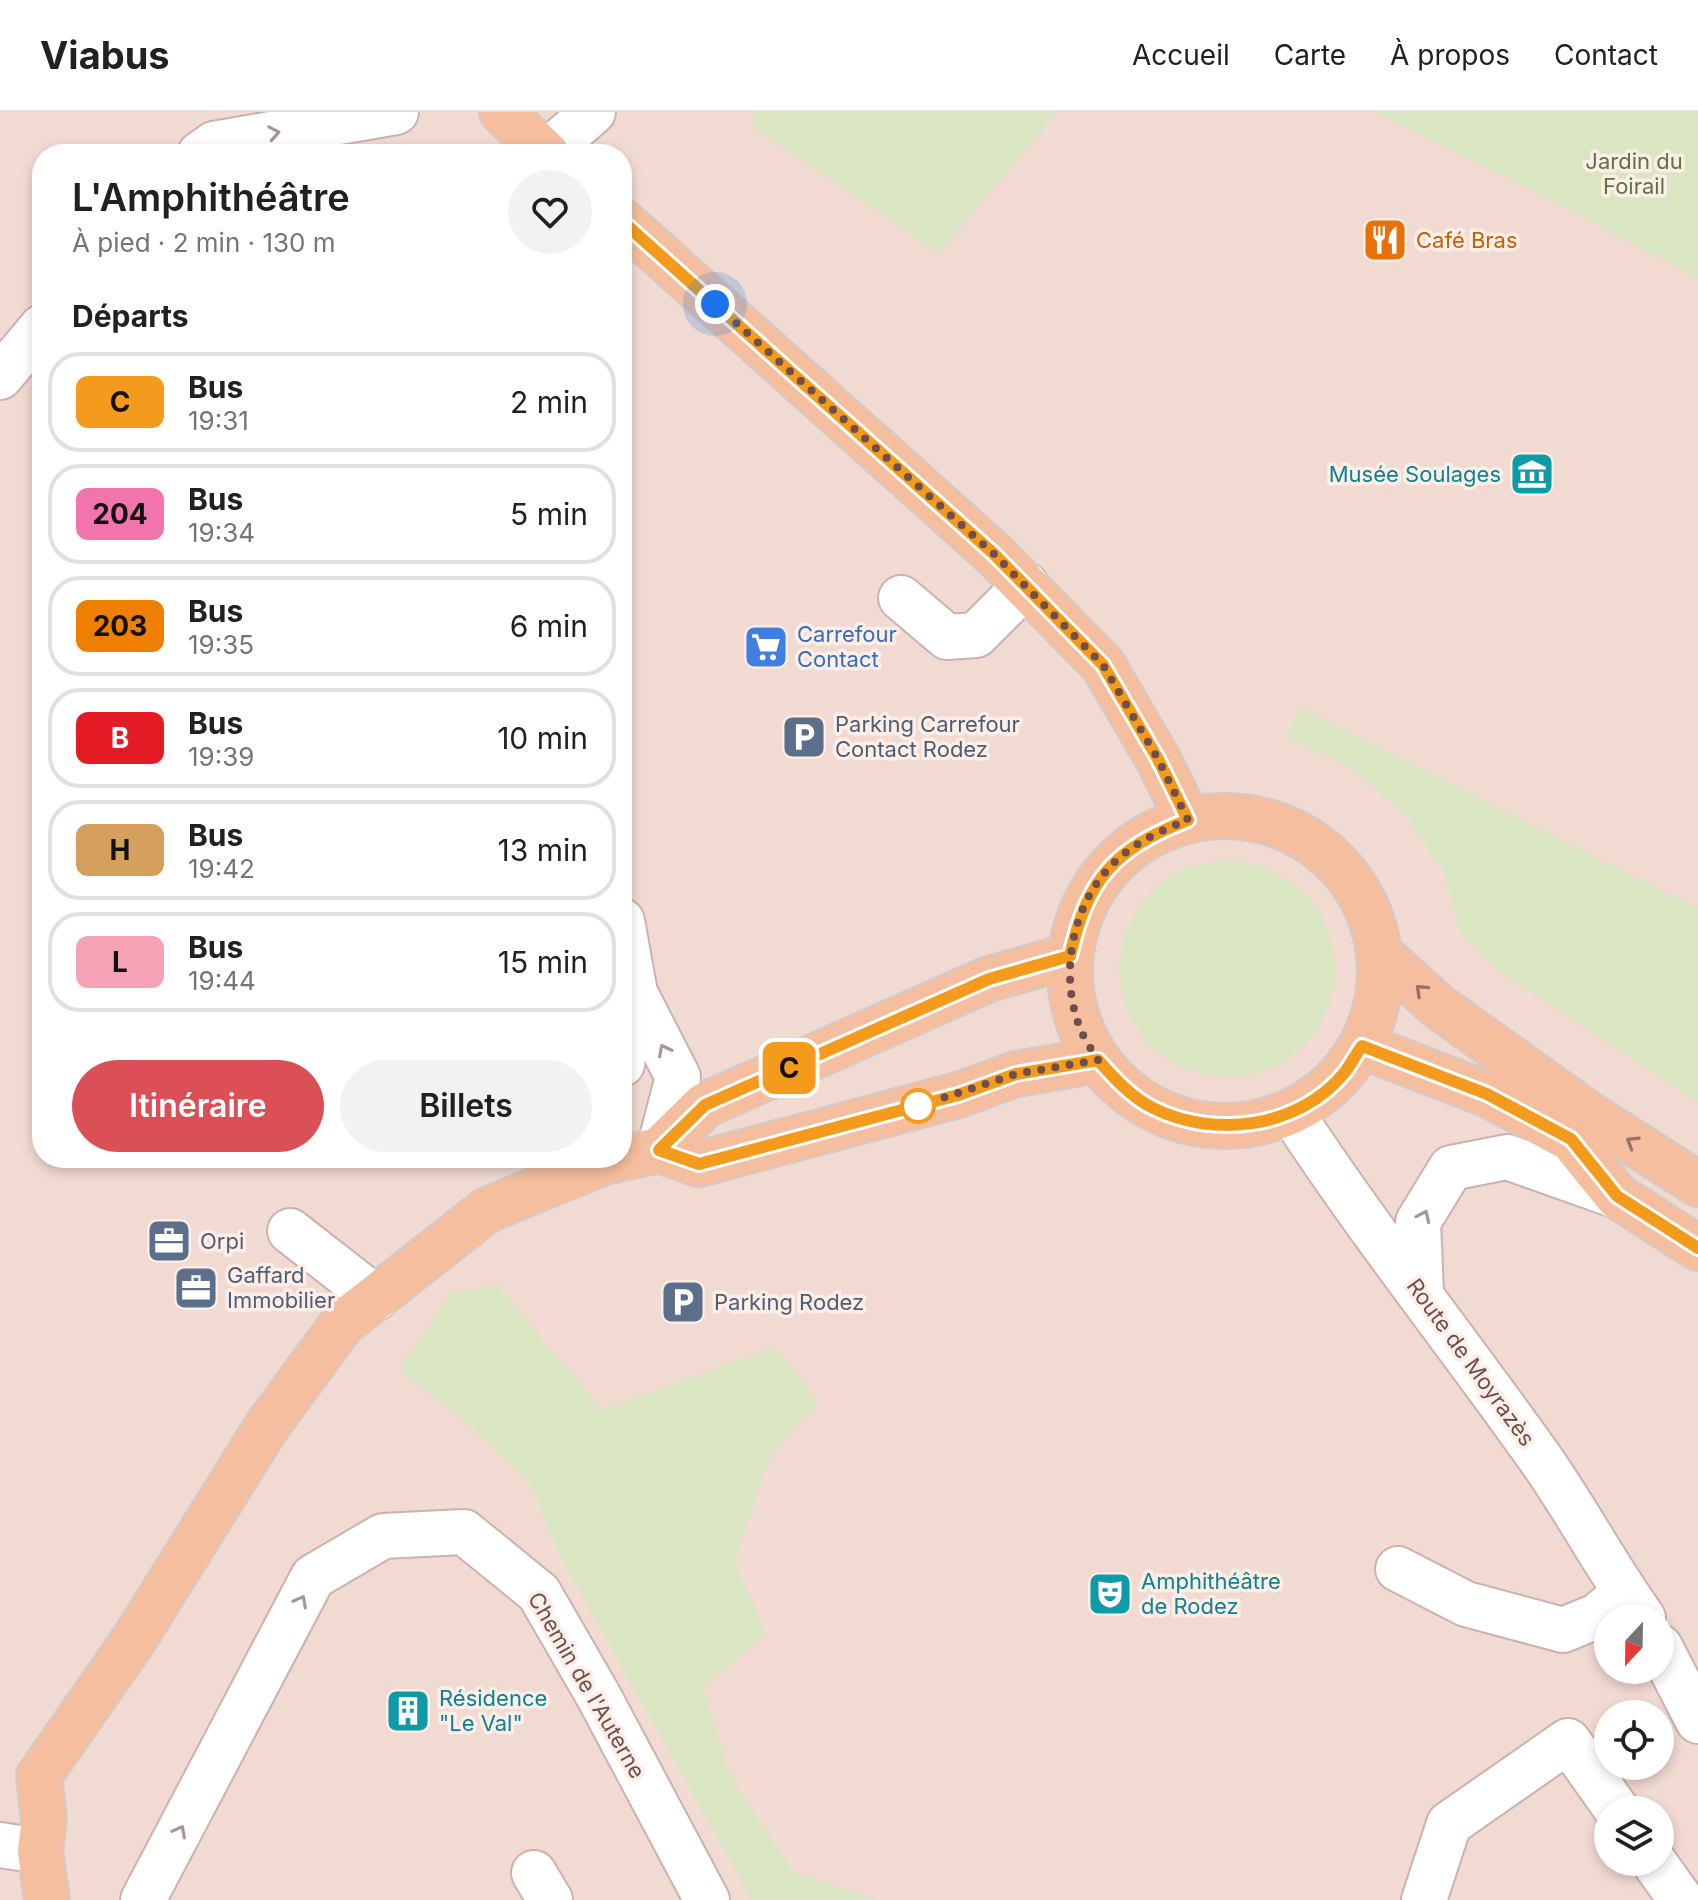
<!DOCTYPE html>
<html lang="fr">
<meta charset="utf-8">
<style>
:root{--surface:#fff;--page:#f2f2f2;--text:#202124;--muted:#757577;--line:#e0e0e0;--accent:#db5056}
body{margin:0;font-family:Inter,sans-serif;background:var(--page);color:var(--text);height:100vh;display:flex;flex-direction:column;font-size:30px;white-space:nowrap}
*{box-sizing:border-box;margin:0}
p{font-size:26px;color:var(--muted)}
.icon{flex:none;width:44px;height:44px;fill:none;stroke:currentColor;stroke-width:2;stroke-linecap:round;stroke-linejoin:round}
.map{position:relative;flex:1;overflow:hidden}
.details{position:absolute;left:32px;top:32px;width:600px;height:1024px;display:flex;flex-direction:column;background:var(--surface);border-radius:32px;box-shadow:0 4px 12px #0003}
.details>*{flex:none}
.badge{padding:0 16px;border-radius:12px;font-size:28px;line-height:52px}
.needle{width:52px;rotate:202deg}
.buttons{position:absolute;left:1594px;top:1492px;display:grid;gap:16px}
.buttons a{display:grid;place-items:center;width:80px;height:80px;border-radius:50%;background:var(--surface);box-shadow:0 4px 12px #0003;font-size:40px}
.you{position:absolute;width:40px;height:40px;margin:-20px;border:6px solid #fff;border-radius:50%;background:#1a73e8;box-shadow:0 0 0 12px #1a73e833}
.map>.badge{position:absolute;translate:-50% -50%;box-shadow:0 0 0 4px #fff}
h2{padding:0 40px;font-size:30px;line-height:72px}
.round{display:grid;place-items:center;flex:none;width:84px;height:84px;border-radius:42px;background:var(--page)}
.summary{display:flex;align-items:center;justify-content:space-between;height:136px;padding:0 40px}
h1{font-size:38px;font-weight:600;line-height:60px}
.primary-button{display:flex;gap:16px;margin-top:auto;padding:16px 40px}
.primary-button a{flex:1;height:92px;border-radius:48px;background:var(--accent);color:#fff;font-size:32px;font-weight:600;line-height:92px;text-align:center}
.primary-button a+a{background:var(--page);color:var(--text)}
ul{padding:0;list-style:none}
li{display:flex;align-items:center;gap:24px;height:100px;margin:0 16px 12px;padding:0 24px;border:4px solid var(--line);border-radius:32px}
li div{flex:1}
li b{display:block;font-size:30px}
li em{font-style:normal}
li .badge{min-width:88px;font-weight:700;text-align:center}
header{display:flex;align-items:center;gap:48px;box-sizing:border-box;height:112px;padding:0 40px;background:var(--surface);border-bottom:2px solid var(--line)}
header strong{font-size:38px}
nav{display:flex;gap:44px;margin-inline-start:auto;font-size:28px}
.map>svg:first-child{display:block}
.residential{fill:#f1dad1;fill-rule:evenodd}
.green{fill:#dae6c2}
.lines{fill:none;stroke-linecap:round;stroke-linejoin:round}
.minor-casing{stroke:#ccb2ad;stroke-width:48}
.major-casing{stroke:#d4cac9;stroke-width:48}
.minor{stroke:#fff;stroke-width:44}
.major{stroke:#f4be9f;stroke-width:44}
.oneway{stroke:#a99593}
.oneway2{stroke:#977064}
.line-casing{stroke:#fff;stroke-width:18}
.line{stroke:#f49b1e;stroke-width:12}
.walk{stroke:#6f4e4b;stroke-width:8;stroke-dasharray:0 14.4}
.stop-dot{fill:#fff;stroke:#f49b1e;stroke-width:4}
.labels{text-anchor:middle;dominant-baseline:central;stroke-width:7;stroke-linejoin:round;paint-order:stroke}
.park-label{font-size:22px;fill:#5e7444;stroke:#fdefe8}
.food-label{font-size:22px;fill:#c56008;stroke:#fdefe8;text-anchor:start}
.culture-label{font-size:22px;fill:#0d838f;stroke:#fdefe8;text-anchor:start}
.shop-label{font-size:22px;fill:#366cbe;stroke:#fdefe8;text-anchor:start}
.service-label{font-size:22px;fill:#4e5e75;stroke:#fdefe8;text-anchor:start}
.street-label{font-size:22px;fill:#6f4e4b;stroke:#fdefe8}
</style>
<header>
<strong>Viabus</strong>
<nav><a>Accueil</a><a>Carte</a><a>À propos</a><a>Contact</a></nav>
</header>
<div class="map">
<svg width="1698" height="1788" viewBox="0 0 1698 1788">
<rect width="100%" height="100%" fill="#faeae2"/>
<path class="residential" d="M0 0H1698V1788H0ZM42 42H622V1046H42ZM1608 1506H1660V1558H1608ZM1608 1602H1660V1654H1608ZM1608 1698H1660V1750H1608Z"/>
<g class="green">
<path d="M752 0H1057L939 141 753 15Z"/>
<path d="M1376 0H1698V166L1503 63Z"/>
<path d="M1301 596 1698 797V990L1500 860 1461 822 1443 759 1406 704 1353 656 1286 624Z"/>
<circle cx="1227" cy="857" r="108"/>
<path d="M497 1173 602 1299 775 1235 818 1291 770 1344 735 1449 766 1522 702 1575 731 1665 793 1760 877 1788H752L560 1445 530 1371 467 1311 399 1257 451 1180Z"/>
</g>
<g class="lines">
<g class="minor-casing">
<g id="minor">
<path d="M546 41 593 0"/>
<path d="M200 42 214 32 396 0"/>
<path d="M0 265 42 215"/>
<path d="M901 486 947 525 976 523 1026 473"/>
<path d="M622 809 635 881 678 965 659 1038"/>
<path d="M622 952 635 881"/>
<path d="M1291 1000C1368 1118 1456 1228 1537 1342 1575 1395 1605 1453 1643 1506"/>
<path d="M290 1119 376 1186"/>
<path d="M1421 1180 1418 1110 1451 1056 1507 1045 1617 1084"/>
<path d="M1398 1457 1466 1492 1563 1518 1597 1504 1625 1481"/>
<path d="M1660 1535 1698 1609"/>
<path d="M0 1733 40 1739"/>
<path d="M1654 1750 1681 1788"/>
<path d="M534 1761 550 1788"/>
<path d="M143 1788 313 1465 383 1424 464 1420 539 1481 599 1585 707 1788"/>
<path d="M1424 1788 1449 1712 1568 1629 1617 1698"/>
</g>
</g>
<g class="major-casing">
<g id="major">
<path d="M502 0 547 42"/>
<path d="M622 109 994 442 1103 553 1158 647 1188 708"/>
<circle cx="1225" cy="859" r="155"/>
<path d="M1379 841 1439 895 1587 1001 1698 1072"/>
<path d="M1362 934 1487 982 1571 1027 1617 1084 1698 1136"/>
<path d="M659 1038 705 993 989 867 1070 844"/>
<path d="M47 1788 40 1739 44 1707 39 1664 135 1526 267 1314 342 1212 487 1098 604 1050 659 1038 699 1052 958 983 1016 962 1098 948"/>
</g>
</g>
<use href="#minor" class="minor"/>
<use href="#major" class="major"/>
</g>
<defs><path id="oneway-chevron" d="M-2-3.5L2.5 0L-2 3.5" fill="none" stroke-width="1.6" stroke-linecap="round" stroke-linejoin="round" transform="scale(2)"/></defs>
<g class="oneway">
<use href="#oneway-chevron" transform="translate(274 21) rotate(-10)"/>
<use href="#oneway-chevron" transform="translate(664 938) rotate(-117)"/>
<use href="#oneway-chevron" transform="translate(1424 1104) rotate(-65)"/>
<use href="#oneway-chevron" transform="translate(301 1489) rotate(-62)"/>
<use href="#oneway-chevron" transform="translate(180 1719) rotate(-62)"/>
</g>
<g class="oneway2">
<use href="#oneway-chevron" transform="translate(1421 878) rotate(-137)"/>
<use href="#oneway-chevron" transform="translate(1632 1030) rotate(-148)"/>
</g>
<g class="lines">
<g class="line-casing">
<path id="line" d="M622 109 994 442 1103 553 1158 647 1188 708C1114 737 1088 766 1070 844L989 867 705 993 659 1038 699 1052 958 983 1016 962 1098 948C1114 966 1131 985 1153 996 1215 1027 1300 1016 1345 960 1351 952 1356 942 1362 934L1487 982 1571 1027 1617 1084 1698 1136"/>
</g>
<use href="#line" class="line"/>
<path class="walk" d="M715 192 994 442 1103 553 1158 647 1188 708C1165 717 1144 726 1124 742 1074 781 1057 858 1080 916 1084 927 1092 938 1098 948L1016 962 918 994"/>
</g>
<defs>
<g id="restaurant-square" transform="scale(2.3)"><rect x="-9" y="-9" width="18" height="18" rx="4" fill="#e8710a" stroke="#fdefe8"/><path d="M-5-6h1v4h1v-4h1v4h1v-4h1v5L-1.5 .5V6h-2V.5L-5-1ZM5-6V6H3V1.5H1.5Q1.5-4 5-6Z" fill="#fff"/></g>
<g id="museum-square" transform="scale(2.3)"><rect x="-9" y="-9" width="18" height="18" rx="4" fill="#0f9aa8" stroke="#fdefe8"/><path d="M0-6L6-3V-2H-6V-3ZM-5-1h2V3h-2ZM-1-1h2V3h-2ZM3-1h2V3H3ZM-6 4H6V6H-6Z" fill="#fff"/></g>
<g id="supermarket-square" transform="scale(2.3)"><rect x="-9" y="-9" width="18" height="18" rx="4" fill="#3f7fe0" stroke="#fdefe8"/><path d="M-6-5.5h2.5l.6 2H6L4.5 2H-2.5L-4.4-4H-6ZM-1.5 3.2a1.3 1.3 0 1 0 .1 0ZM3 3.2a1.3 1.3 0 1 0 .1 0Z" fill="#fff"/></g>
<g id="parking-square" transform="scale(2.3)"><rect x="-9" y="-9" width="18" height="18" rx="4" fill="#5c6f8a" stroke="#fdefe8"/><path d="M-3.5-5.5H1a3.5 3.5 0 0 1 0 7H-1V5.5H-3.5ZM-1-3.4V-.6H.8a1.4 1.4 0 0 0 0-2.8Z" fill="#fff"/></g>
<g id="office-square" transform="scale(2.3)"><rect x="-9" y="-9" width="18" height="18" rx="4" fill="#5c6f8a" stroke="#fdefe8"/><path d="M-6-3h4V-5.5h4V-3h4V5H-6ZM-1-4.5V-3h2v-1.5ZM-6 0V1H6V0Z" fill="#fff"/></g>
<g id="theatre-square" transform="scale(2.3)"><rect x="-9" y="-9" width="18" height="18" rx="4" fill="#0f9aa8" stroke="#fdefe8"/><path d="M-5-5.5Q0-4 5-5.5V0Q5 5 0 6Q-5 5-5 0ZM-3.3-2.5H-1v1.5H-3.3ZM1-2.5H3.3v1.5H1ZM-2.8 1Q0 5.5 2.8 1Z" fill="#fff"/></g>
<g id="building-square" transform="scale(2.3)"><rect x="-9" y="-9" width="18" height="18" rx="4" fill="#0f9aa8" stroke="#fdefe8"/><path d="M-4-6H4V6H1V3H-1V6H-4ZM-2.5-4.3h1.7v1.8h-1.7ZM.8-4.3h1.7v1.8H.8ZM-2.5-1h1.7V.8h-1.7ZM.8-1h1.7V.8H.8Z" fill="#fff"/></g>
</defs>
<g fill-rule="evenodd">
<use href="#restaurant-square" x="1385" y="128"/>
<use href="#museum-square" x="1532" y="362"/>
<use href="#supermarket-square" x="766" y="535"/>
<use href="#parking-square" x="804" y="625"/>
<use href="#office-square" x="169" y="1129"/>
<use href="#office-square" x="196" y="1176"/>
<use href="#parking-square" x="683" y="1190"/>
<use href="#theatre-square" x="1110" y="1482"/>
<use href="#building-square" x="408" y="1599"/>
</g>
<circle class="stop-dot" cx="918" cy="994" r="16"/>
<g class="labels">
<g class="park-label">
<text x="1634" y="49">Jardin du<tspan x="1634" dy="25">Foirail</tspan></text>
</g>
<g class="food-label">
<text x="1416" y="128">Café Bras</text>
</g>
<g class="culture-label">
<text x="1501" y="362" text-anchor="end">Musée Soulages</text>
<text x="1141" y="1469">Amphithéâtre<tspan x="1141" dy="25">de Rodez</tspan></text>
<text x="439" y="1586">Résidence<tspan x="439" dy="25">"Le Val"</tspan></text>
</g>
<g class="shop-label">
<text x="797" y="522">Carrefour<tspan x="797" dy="25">Contact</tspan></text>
</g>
<g class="service-label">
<text x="835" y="612">Parking Carrefour<tspan x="835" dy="25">Contact Rodez</tspan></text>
<text x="200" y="1129">Orpi</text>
<text x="227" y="1163">Gaffard<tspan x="227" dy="25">Immobilier</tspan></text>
<text x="714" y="1190">Parking Rodez</text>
</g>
<g class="street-label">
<text transform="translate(1471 1250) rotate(54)">Route de Moyrazès</text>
<text transform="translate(587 1573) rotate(60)">Chemin de l'Auterne</text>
</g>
</g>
</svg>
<div class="buttons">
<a><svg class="needle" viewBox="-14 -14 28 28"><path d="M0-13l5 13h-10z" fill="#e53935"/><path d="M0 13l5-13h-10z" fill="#757577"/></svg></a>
<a><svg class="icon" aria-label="locate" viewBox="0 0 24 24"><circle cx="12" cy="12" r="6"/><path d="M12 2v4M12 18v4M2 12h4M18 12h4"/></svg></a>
<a><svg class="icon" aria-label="layers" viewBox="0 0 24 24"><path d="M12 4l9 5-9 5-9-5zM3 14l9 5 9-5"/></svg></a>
</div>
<div class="you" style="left:715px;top:192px"></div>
<b class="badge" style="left:789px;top:956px;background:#f49b1e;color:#111">C</b>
<section class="details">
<div class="summary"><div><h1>L'Amphithéâtre</h1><p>À pied · 2 min · 130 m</p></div><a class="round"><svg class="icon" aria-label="heart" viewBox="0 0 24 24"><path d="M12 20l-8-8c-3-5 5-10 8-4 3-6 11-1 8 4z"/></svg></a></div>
<h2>Départs</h2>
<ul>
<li><span class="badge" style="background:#f49b1e;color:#111">C</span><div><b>Bus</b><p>19:31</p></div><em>2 min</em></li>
<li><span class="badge" style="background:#f174ac;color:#111">204</span><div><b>Bus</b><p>19:34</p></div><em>5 min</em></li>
<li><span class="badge" style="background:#ee7f00;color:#111">203</span><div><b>Bus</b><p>19:35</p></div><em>6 min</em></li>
<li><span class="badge" style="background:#e21b25;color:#fff">B</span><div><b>Bus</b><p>19:39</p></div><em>10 min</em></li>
<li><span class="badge" style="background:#d5a05e;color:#111">H</span><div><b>Bus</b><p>19:42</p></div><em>13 min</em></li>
<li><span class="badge" style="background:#f5a1b6;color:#111">L</span><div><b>Bus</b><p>19:44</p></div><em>15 min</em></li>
</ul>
<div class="primary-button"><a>Itinéraire</a><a>Billets</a></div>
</section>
</div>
